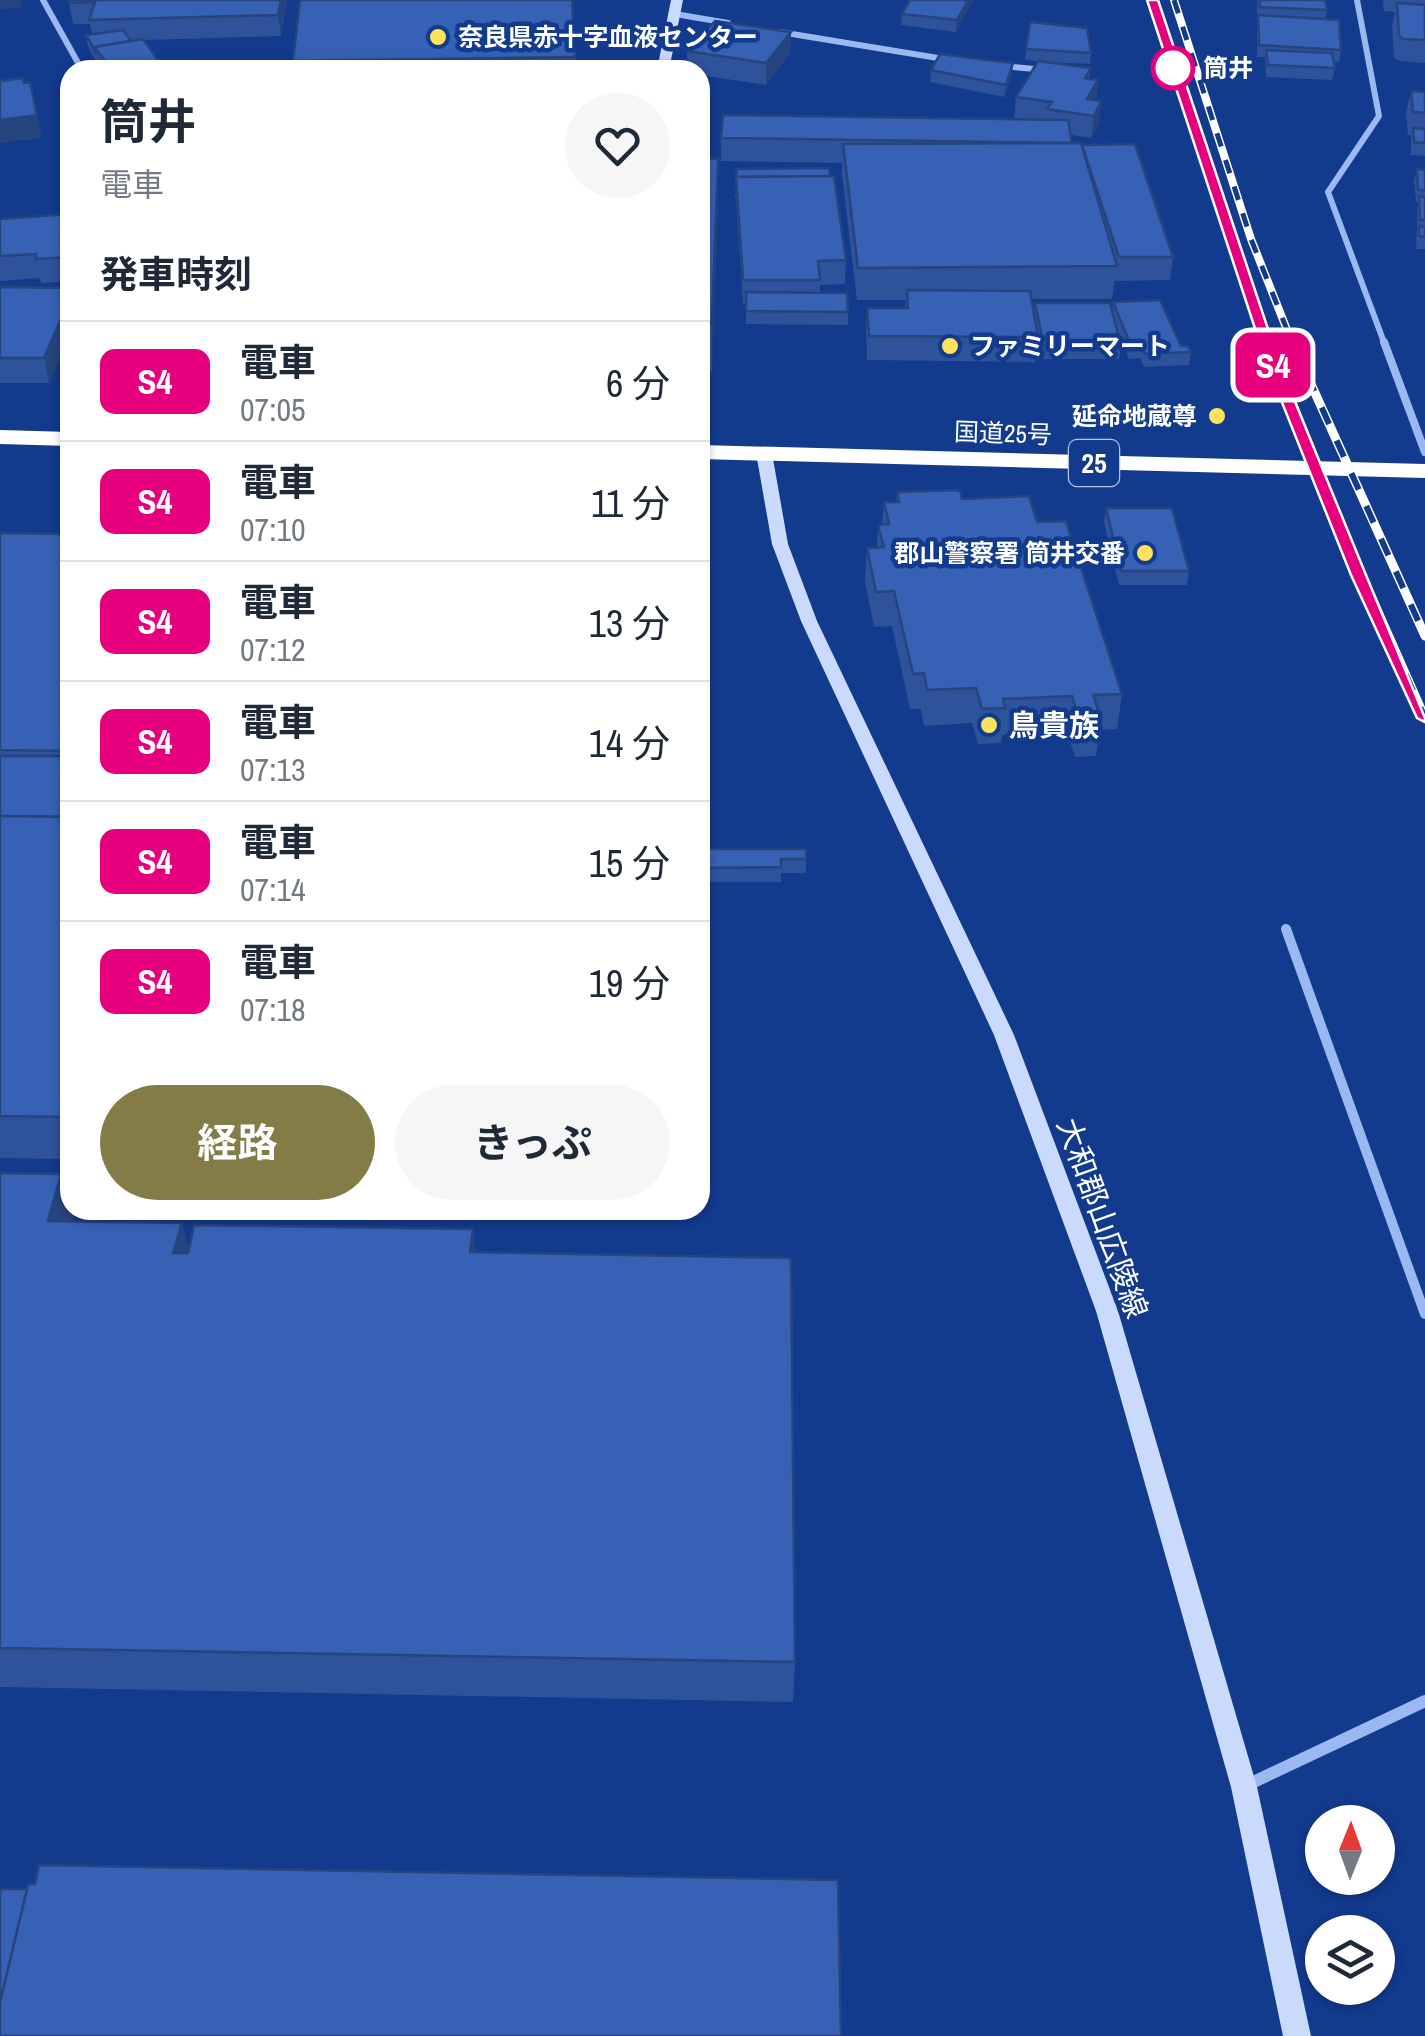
<!DOCTYPE html>
<html lang="ja">
<meta charset="utf-8">
<style>
:root{--surface:#fff;--page:#f6f6f7;--text:#1f2937;--muted:#747a83;--line:#e0e1e3;--accent:#847c47}
body{margin:0;font-family:"Archivo Narrow","Noto Sans JP",sans-serif;background:var(--page);color:var(--text);height:100vh;display:flex;flex-direction:column;font-size:38px;white-space:nowrap}
*{box-sizing:border-box;margin:0}
p{font-size:32px;color:var(--muted)}
.icon{flex:none;width:55px;height:55px;fill:none;stroke:currentColor;stroke-width:2;stroke-linecap:round;stroke-linejoin:round}
.map{position:relative;flex:1;overflow:hidden}
.sheet{position:absolute;left:60px;top:60px;width:650px;height:1160px;display:flex;flex-direction:column;background:var(--surface);border-radius:30px;box-shadow:0 2px 8px #0004}
.sheet>*{flex:none}
.badge{padding:0 20px;border-radius:15px;font-size:35px;line-height:65px}
.needle{width:65px;rotate:1deg}
.controls{position:absolute;left:1305px;top:1805px;display:grid;gap:20px}
.controls a{display:grid;place-items:center;width:90px;height:90px;border-radius:50%;background:var(--surface);box-shadow:0 2px 8px #0004;font-size:50px}
.map>.badge{position:absolute;translate:-50% -50%;box-shadow:0 0 0 5px #fff}
h2{padding:0 40px;font-size:38px;line-height:90px}
.round{display:grid;place-items:center;flex:none;width:105px;height:105px;border-radius:52px;background:var(--page)}
.overview{display:flex;align-items:center;justify-content:space-between;height:170px;padding:0 40px}
h1{font-size:48px;font-weight:700;line-height:75px}
.primary-button{display:flex;gap:20px;margin-top:auto;padding:20px 40px}
.primary-button a{flex:1;height:115px;border-radius:60px;background:var(--accent);color:#fff;font-size:40px;font-weight:700;line-height:115px;text-align:center}
.primary-button a+a{background:var(--page);color:var(--text)}
ul{padding:0;list-style:none}
li{display:flex;align-items:center;gap:30px;height:120px;padding:0 40px;border-top:2px solid var(--line)}
li div{flex:1}
li b{display:block;font-size:38px}
li em{font-style:normal}
li .badge{min-width:110px;font-weight:700;text-align:center}
.map>svg:first-child{display:block}
.lines{fill:none;stroke-linecap:round;stroke-linejoin:round}
.street-far3{stroke:#9bb8f1;stroke-width:6}
.street-far2{stroke:#9bb8f1;stroke-width:8}
.street-far1{stroke:#9bb8f1;stroke-width:10}
.street{stroke:#9bb8f1;stroke-width:12}
.secondary{fill:#cadafc;fill-rule:evenodd}
.highway{fill:#fff;fill-rule:evenodd}
.rail-far1-casing{stroke:#fff;stroke-width:8}
.rail-casing{stroke:#fff;stroke-width:9}
.rail-far1{stroke:#123a8d;stroke-width:5;stroke-dasharray:14;stroke-linecap:butt}
.rail{stroke:#123a8d;stroke-width:6;stroke-dasharray:18;stroke-linecap:butt}
.wall{fill:#2e539b}
.shaded-wall{fill:#26447e}
.building{fill:#3661b4;stroke:#26447e;stroke-width:2.5}
.line{fill:#e6007e;stroke:#fff;stroke-width:2.5}
.poi-dot{fill:#ffe25b;stroke:#123a8d;stroke-width:4}
.stop-dot{fill:#fff;stroke:#e6007e;stroke-width:5}
.labels{text-anchor:middle;dominant-baseline:central;stroke-width:9;stroke-linejoin:round;paint-order:stroke}
.far-poi-label{font-size:25px;font-weight:bold;fill:#fff;stroke:#123a8d;text-anchor:start}
.far-stop-label{font-size:25px;font-weight:bold;fill:#fff;stroke:#123a8d;text-anchor:start}
.far-street-label{font-size:25px;fill:#fff;stroke:#123a8d}
.shield{fill:#123a8d;stroke:#b8c4dd;stroke-width:2.5}
.shield-label{font-size:28px;font-weight:bold;fill:#fff}
.poi-label{font-size:30px;font-weight:bold;fill:#fff;stroke:#123a8d;text-anchor:start}
.street-label{font-size:30px;fill:#fff;stroke:#123a8d}
</style>
<div class="map">
<svg width="1425" height="2036" viewBox="0 0 1425 2036">
<rect width="100%" height="100%" fill="#123a8d"/>
<g class="lines">
<g class="street-far3">
<path d="M43 0 82 70"/>
<path d="M1357 0 1379 116 1328 192 1385 345"/>
<path d="M675 14 728 23"/>
<path d="M780 32 950 60"/>
<path d="M1002 66 1045 70"/>
</g>
<path class="street-far2" d="M1384 342 1425 452"/>
<path class="street-far1" d="M1286 929 1425 1314"/>
<path class="street" d="M1245 1786 1425 1701"/>
<g class="secondary">
<path d="M671 0H683L669 70H657Z"/>
<path d="M764 448 772 453 788 544 817 621 1014 1035 1118 1311 1257 1787 1311 2036H1283L1231 1787 1096 1311 994 1035 801 621 772 544 756 453Z"/>
</g>
<g class="highway">
<path d="M0 430 70 432V446L0 444Z"/>
<path d="M700 445 1425 464V478L700 459Z"/>
</g>
<g class="rail-far1-casing">
<g id="rail-far1">
<path d="M1152 0 1269 345"/>
<path d="M1174 0 1251 239 1293 345"/>
</g>
</g>
<g class="rail-casing">
<g id="rail">
<path d="M1268 342 1347 542 1425 718"/>
<path d="M1292 342 1425 636"/>
</g>
</g>
<use href="#rail-far1" class="rail-far1"/>
<use href="#rail" class="rail"/>
</g>
<g class="wall">
<path d="M70 0H287L281 36 144 40 165 70H100L88 46 86 35 92 34 90 24H73L69 3Z"/>
<path d="M572 0 576 70H294L293 61Z"/>
<path d="M910 0H973L956 32 901 25 902 14Z"/>
<path d="M1257 0H1325L1327 10 1325 19 1341 50 1339 62H1333L1335 68 1332 80 1266 77 1265 57H1257Z"/>
<path d="M1383 0H1425V63L1400 61 1394 58 1392 25 1395 12 1384 11Z"/>
<path d="M1030 22 1091 53 1090 64 1046 62 1091 68 1089 78 1098 80 1096 100 1099 123 1091 138 1071 135 1072 143 1082 145 1173 257 1170 280 1115 281V279L1112 299H1032L1034 312 1035 303 1112 310 1113 302 1191 352 1189 365 1144 367 1140 358 1129 359 1116 326 1121 346 1119 359H1042L1038 338 1035 362 867 360 866 332 867 308H905L906 300H857L842 175V163L721 161V138L1014 119 1016 97 1038 61 1025 60Z"/>
<path d="M791 32 790 53 766 85 700 75V70H687V51Z"/>
<path d="M931 70 1012 75 1004 97 930 82Z"/>
<path d="M1411 91 1425 92V156L1411 155V135H1408L1406 113Z"/>
<path d="M700 158 718 204 712 371H700Z"/>
<path d="M737 169 846 260 845 284 820 285V293L848 312V325L746 324V304H743L736 198H735Z"/>
<path d="M1417 169 1425 170V249H1416L1418 202H1416L1414 181Z"/>
<path d="M70 214V281L41 283 40 278 0 281V219Z"/>
<path d="M0 287 70 288V334L49 383H0Z"/>
<path d="M897 492 962 499 1037 522 1122 694 1117 729 1100 730 1096 756 1075 757 1067 732 1002 735 1001 743 978 744 972 723 924 726 921 709H910L892 626 874 627 865 582 867 548 877 547 878 525H882L884 502H896Z"/>
<path d="M1106 508 1189 571 1187 585H1119L1104 522Z"/>
<path d="M0 533 70 534V1159L0 1158Z"/>
<path d="M700 849H806V873H781V882H700Z"/>
<path d="M0 1173 72 1210 74 1216 73 1221 182 1223 189 1250 475 1252 795 1662 793 1702 0 1687Z"/>
</g>
<g class="shaded-wall">
<path d="M0 0H20L22 7 0 10Z"/>
<path d="M281 0H287L281 36 278 15Z"/>
<path d="M968 0H973L972 3 956 32 957 20Z"/>
<path d="M791 32 790 53 766 85V63Z"/>
<path d="M1013 63 1012 75 1004 97 1006 85Z"/>
<path d="M1098 80 1096 102 1087 99Z"/>
<path d="M1101 101 1099 123 1091 138 1094 116Z"/>
<path d="M37 115 42 138 0 143V120Z"/>
<path d="M718 159V204L712 371V323Z"/>
<path d="M70 298V334L49 383 44 358Z"/>
<path d="M61 1174 70 1202V1210H72L74 1216 61 1263 48 1221Z"/>
<path d="M182 1223 193 1265 173 1253Z"/>
<path d="M473 1229 478 1271 470 1252Z"/>
</g>
<g class="building">
<path d="M70 0H281L278 15 89 20 95 2 69 3Z"/>
<path d="M300 0H572L575 57 293 61Z"/>
<path d="M910 0H968L957 20 902 14Z"/>
<path d="M1259 0H1325L1327 10 1260 7Z"/>
<path d="M1397 3 1425 5V40L1404 39 1399 36Z"/>
<path d="M1258 15 1339 20 1341 50 1259 45Z"/>
<path d="M715 21 791 32 766 63 687 51Z"/>
<path d="M1030 22 1087 28 1091 53 1026 49Z"/>
<path d="M123 30 131 41 95 47 97 54 86 35Z"/>
<path d="M143 39 165 70H111L95 47Z"/>
<path d="M1266 50 1332 53 1335 68 1268 65Z"/>
<path d="M940 54 1013 63 1006 85 931 70Z"/>
<path d="M1038 61 1091 68 1085 78 1098 80 1087 99 1101 101 1094 116 1047 109 1052 102 1016 97Z"/>
<path d="M23 78 24 83 30 82 37 115 0 120V81Z"/>
<path d="M1411 91 1425 92V113L1413 112Z"/>
<path d="M723 115 1068 120 1072 143 721 138Z"/>
<path d="M1413 128 1425 129V143L1414 142Z"/>
<path d="M1081 143 1117 266 858 268 843 144Z"/>
<path d="M1135 144 1173 257H1119L1082 145Z"/>
<path d="M700 158 718 159 712 323H700Z"/>
<path d="M829 168 830 176 736 177V186H735L737 169Z"/>
<path d="M1417 169 1425 170V190H1418Z"/>
<path d="M834 176 846 260 818 261 820 280H743L736 177Z"/>
<path d="M1419 196 1425 197V220H1420Z"/>
<path d="M70 214V257L36 259V254L0 256V219Z"/>
<path d="M1419 226 1425 227V237L1419 236Z"/>
<path d="M0 287 70 288V298L44 358H0Z"/>
<path d="M907 290 1030 291 1038 337 869 336 867 308H908Z"/>
<path d="M746 292 847 293 848 312 746 311Z"/>
<path d="M1160 300 1181 346H1188L1191 352 1145 354 1142 345 1131 346 1113 302Z"/>
<path d="M1035 303H1110L1121 346H1044Z"/>
<path d="M960 490 962 499 1029 496 1037 522 1066 521 1122 694 1093 695 1102 721H1080L1072 696 1003 699 1005 708 982 709 976 688 927 690 924 673 913 674 894 591 876 592 867 548 884 547 878 525 889 524 884 502H899L897 492Z"/>
<path d="M1106 508H1172L1189 571H1121Z"/>
<path d="M0 533 70 534V751L0 750Z"/>
<path d="M0 756H70V806L66 817 0 816Z"/>
<path d="M0 816 70 817V1117L0 1116Z"/>
<path d="M700 849H806V859H781V867L700 868Z"/>
<path d="M0 1173 61 1174 48 1221 182 1223 173 1253H188L194 1225 473 1229 470 1252 791 1258 795 1662 0 1648Z"/>
<path d="M39 1865 838 1880 841 2036H0V2002L28 1884H35Z"/>
<path d="M0 1889H27L0 2002Z"/>
</g>
<path class="line" d="M1147 0H1158L1280 365 1366 575 1425 718V722L1417 718 1351 575 1267 365Z"/>
<g class="poi-dot">
<circle cx="438" cy="37" r="10"/>
<circle cx="950" cy="346" r="10"/>
<circle cx="1217" cy="416" r="10"/>
<circle cx="1145" cy="553" r="10"/>
<circle cx="989" cy="725" r="10"/>
</g>
<circle class="stop-dot" cx="1173" cy="68" r="20"/>
<g class="labels">
<g class="far-poi-label">
<text x="458" y="37">奈良県赤十字血液センター</text>
<text x="970" y="346">ファミリーマート</text>
<text x="1197" y="416" text-anchor="end">延命地蔵尊</text>
<text x="1125" y="553" text-anchor="end">郡山警察署 筒井交番</text>
</g>
<g class="far-stop-label">
<text x="1203" y="68">筒井</text>
</g>
<g class="far-street-label">
<text transform="translate(1003 433) rotate(2)">国道25号</text>
</g>
<rect class="shield" x="1069" y="440" width="50" height="46" rx="8"/>
<g class="shield-label">
<text x="1094" y="463">25</text>
</g>
<g class="poi-label">
<text x="1009" y="725">鳥貴族</text>
</g>
<g class="street-label">
<text transform="translate(1103 1218) rotate(70)">大和郡山広陵線</text>
</g>
</g>
</svg>
<div class="controls">
<a><svg class="needle" viewBox="-14 -14 28 28"><path d="M0-13l5 13h-10z" fill="#e53935"/><path d="M0 13l5-13h-10z" fill="#747a83"/></svg></a>
<a><svg class="icon" aria-label="layers" viewBox="0 0 24 24"><path d="M12 4l9 5-9 5-9-5zM3 14l9 5 9-5"/></svg></a>
</div>
<b class="badge" style="left:1273px;top:365px;background:#e6007e;color:#fff">S4</b>
<section class="sheet">
<div class="overview"><div><h1>筒井</h1><p>電車</p></div><a class="round"><svg class="icon" aria-label="heart" viewBox="0 0 24 24"><path d="M12 20l-8-8c-3-5 5-10 8-4 3-6 11-1 8 4z"/></svg></a></div>
<h2>発車時刻</h2>
<ul>
<li><span class="badge" style="background:#e6007e;color:#fff">S4</span><div><b>電車</b><p>07:05</p></div><em>6 分</em></li>
<li><span class="badge" style="background:#e6007e;color:#fff">S4</span><div><b>電車</b><p>07:10</p></div><em>11 分</em></li>
<li><span class="badge" style="background:#e6007e;color:#fff">S4</span><div><b>電車</b><p>07:12</p></div><em>13 分</em></li>
<li><span class="badge" style="background:#e6007e;color:#fff">S4</span><div><b>電車</b><p>07:13</p></div><em>14 分</em></li>
<li><span class="badge" style="background:#e6007e;color:#fff">S4</span><div><b>電車</b><p>07:14</p></div><em>15 分</em></li>
<li><span class="badge" style="background:#e6007e;color:#fff">S4</span><div><b>電車</b><p>07:18</p></div><em>19 分</em></li>
</ul>
<div class="primary-button"><a>経路</a><a>きっぷ</a></div>
</section>
</div>
